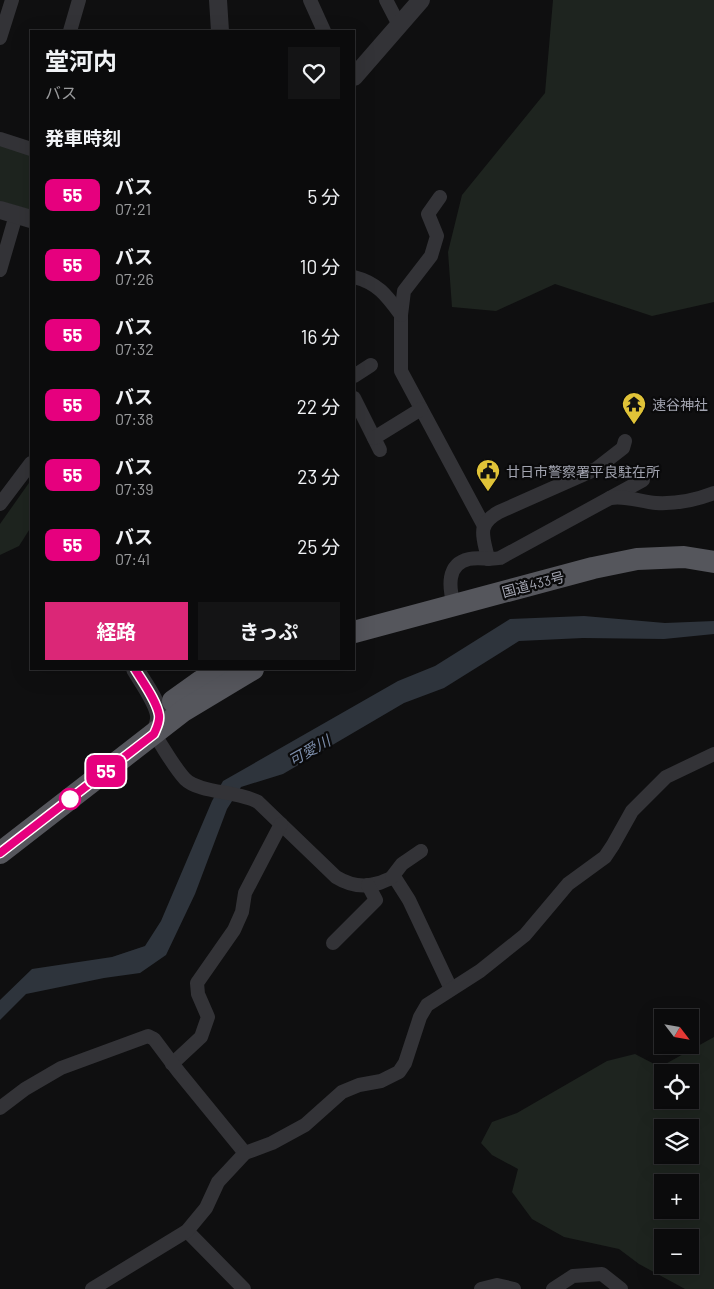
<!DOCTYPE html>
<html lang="ja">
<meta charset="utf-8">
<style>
:root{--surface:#0b0b0c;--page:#141415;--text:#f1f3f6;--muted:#9a9b9d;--line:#2b2b2d;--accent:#db2777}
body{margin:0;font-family:Barlow,"Noto Sans JP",sans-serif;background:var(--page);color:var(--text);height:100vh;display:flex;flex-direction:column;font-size:19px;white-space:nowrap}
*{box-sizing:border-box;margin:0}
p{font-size:16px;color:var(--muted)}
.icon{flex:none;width:28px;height:28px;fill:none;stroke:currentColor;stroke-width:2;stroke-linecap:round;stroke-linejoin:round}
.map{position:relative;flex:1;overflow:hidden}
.sheet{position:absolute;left:30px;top:30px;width:325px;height:640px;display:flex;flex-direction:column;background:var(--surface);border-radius:0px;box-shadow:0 5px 20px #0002,0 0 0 1px var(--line)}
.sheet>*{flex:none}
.badge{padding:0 10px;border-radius:8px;font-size:18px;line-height:32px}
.needle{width:32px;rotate:121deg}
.fabs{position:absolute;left:654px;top:1009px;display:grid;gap:10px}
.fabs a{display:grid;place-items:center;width:45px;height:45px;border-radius:0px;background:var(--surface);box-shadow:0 5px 20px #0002,0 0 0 1px var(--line);font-size:25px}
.map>.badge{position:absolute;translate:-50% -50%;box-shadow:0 0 0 2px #fff}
h2{padding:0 15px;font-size:19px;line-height:45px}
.round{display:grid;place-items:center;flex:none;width:52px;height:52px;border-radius:0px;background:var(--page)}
.summary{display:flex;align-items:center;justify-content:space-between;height:85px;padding:0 15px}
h1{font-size:24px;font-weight:700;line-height:38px}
.primary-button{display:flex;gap:10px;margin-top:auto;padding:10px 15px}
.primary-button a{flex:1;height:58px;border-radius:0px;background:var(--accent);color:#fff;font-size:20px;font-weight:700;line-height:58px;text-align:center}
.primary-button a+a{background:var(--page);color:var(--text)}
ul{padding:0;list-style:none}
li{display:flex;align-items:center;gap:15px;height:70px;padding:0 15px}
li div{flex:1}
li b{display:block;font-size:19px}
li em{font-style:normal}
li .badge{min-width:55px;font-weight:700;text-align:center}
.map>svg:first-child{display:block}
.green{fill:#1e241f;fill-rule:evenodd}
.water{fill:#2e343c}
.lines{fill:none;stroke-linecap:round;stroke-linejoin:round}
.minor{stroke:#333337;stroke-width:14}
.tertiary{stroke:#333337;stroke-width:18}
.trunk{stroke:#55565c;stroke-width:22}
.line-casing{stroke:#fff;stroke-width:11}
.line{stroke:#e6007e;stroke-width:8}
.stop-dot{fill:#fff;stroke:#e6007e;stroke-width:2.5}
.labels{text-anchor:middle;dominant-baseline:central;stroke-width:4.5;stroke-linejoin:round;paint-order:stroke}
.poi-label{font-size:14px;fill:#a2a4b0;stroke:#0a0a0b;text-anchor:start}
.street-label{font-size:14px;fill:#a2a4b0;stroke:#0a0a0b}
.water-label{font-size:15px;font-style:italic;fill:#7b8ca9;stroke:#0a0a0b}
</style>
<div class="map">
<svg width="714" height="1289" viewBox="0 0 714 1289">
<rect width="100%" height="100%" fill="#0f0f10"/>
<g class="green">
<path d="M553 0H714V302L652 316 555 284 496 311 452 307 448 252 462 195 545 93Z"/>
<path d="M0 144 31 153V210L0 201Z"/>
<path d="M31 480V527L19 546 0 555V524Z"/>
<path d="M714 1037V1289H685L639 1264 619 1249 564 1237 532 1219 512 1192 518 1169 492 1155 481 1143 492 1122 517 1113 607 1061 635 1054 660 1067ZM662 1072H690V1100H662ZM662 1128H690V1155H662ZM662 1182H690V1210H662ZM662 1238H690V1265H662Z"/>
</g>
<path class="water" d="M584 616 665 623 714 621V634L664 639 583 638 519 641 444 688 404 703 283 774 241 787 227 809 195 894 166 955 140 973 104 978 26 994 0 1020V1000L32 969 112 957 145 946 161 921 212 801 223 781 398 681 435 666 510 619Z"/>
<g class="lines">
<g class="minor">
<path d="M310 0 324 31"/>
<path d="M386 0 399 25"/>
<path d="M70 31 79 0"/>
<path d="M0 38 12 0"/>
<path d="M0 139 31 149"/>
<path d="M440 197 428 214 437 236 431 256 404 291 401 315V371L483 524"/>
<path d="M0 270 16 215"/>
<path d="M354 277C378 283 387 296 401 315"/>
<path d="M354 376 371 365"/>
<path d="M354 398 380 450"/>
<path d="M374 438 421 409"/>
<path d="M610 498 643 480"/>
<path d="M0 504 31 463"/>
<path d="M488 559C484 538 475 525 499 512L596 469 623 448 625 441"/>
<path d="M454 605C449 588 446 564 469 559 479 557 490 560 500 558L610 498C626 495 641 502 656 503 676 504 696 500 714 493"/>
<path d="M154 734C164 748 173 766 185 779 199 793 238 791 258 802L336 877C349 885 364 888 379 883 385 881 389 878 395 878L409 900 451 989"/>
<path d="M392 877 402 864 421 851"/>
<path d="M333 943 376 900 368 885"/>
<path d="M172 1064 201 1037 208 1017 198 994 197 983 234 930 242 912 245 893 281 824"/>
<path d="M0 1108 25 1089 61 1068 148 1036 154 1039 178 1071 245 1153"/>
<path d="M187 1231 244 1289"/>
<path d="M92 1289 187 1231 206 1208 218 1182 245 1153 272 1143 305 1125 342 1092 359 1085 381 1081 399 1072 405 1063 420 1017 427 1005 480 971 525 935 568 884 605 857 613 845 632 811 666 777 714 754"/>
<path d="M481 1289 497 1285 514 1289"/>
<path d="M553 1289 573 1276 602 1274 621 1289"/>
</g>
<g class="tertiary">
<path d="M218 0 220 31"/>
<path d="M354 77 421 0"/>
<path d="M0 210 31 219"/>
<path d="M135 669C142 681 157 701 159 715 160 722 157 727 154 734"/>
</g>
<g class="trunk">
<path d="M354 632 593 568 637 559 684 557 714 562"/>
<path d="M173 701 201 681 222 669"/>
<path d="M0 853 183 711 253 669"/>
</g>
</g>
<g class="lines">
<g class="line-casing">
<path id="line" d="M0 853 154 734C157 727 160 722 159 715 157 701 142 681 135 669"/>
</g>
<use href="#line" class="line"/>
</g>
<defs>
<g id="temple-pin" transform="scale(1.25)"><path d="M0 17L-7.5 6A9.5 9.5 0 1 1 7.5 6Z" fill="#e0c338" stroke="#0a0a0b"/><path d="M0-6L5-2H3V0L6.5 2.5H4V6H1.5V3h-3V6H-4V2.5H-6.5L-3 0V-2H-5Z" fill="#111"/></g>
<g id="civic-pin" transform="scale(1.25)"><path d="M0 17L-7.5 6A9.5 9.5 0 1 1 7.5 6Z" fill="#e0c338" stroke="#0a0a0b"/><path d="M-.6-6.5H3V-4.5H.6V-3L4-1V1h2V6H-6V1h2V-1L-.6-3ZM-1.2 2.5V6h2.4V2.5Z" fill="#111"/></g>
</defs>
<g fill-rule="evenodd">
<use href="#temple-pin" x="634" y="404"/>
<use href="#civic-pin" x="488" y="471"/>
</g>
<circle class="stop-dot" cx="70" cy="799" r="10"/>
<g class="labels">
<g class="poi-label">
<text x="652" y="404">速谷神社</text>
<text x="506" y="471">廿日市警察署平良駐在所</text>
</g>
<g class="street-label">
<text transform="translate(533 584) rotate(-15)">国道433号</text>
</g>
<g class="water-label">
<text transform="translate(309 750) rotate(-29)">可愛川</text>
</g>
</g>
</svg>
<div class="fabs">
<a><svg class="needle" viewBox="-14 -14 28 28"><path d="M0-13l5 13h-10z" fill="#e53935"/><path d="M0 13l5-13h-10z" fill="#9a9b9d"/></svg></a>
<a><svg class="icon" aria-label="locate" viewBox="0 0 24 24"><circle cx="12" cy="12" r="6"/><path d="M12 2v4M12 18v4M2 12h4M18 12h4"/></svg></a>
<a><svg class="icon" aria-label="layers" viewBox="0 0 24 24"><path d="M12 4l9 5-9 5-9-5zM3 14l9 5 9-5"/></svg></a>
<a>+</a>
<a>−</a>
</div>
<b class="badge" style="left:106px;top:771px;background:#e6007e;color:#fff">55</b>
<section class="sheet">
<div class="summary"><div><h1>堂河内</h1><p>バス</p></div><a class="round"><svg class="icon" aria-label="heart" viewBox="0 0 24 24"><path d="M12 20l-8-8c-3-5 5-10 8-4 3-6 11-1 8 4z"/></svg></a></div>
<h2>発車時刻</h2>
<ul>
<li><span class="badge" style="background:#e6007e;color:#fff">55</span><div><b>バス</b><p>07:21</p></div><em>5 分</em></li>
<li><span class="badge" style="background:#e6007e;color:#fff">55</span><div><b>バス</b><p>07:26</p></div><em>10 分</em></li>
<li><span class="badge" style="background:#e6007e;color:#fff">55</span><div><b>バス</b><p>07:32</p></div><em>16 分</em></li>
<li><span class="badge" style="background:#e6007e;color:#fff">55</span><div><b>バス</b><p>07:38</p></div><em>22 分</em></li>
<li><span class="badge" style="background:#e6007e;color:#fff">55</span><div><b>バス</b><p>07:39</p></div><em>23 分</em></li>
<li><span class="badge" style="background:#e6007e;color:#fff">55</span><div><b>バス</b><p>07:41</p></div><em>25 分</em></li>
</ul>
<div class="primary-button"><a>経路</a><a>きっぷ</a></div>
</section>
</div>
